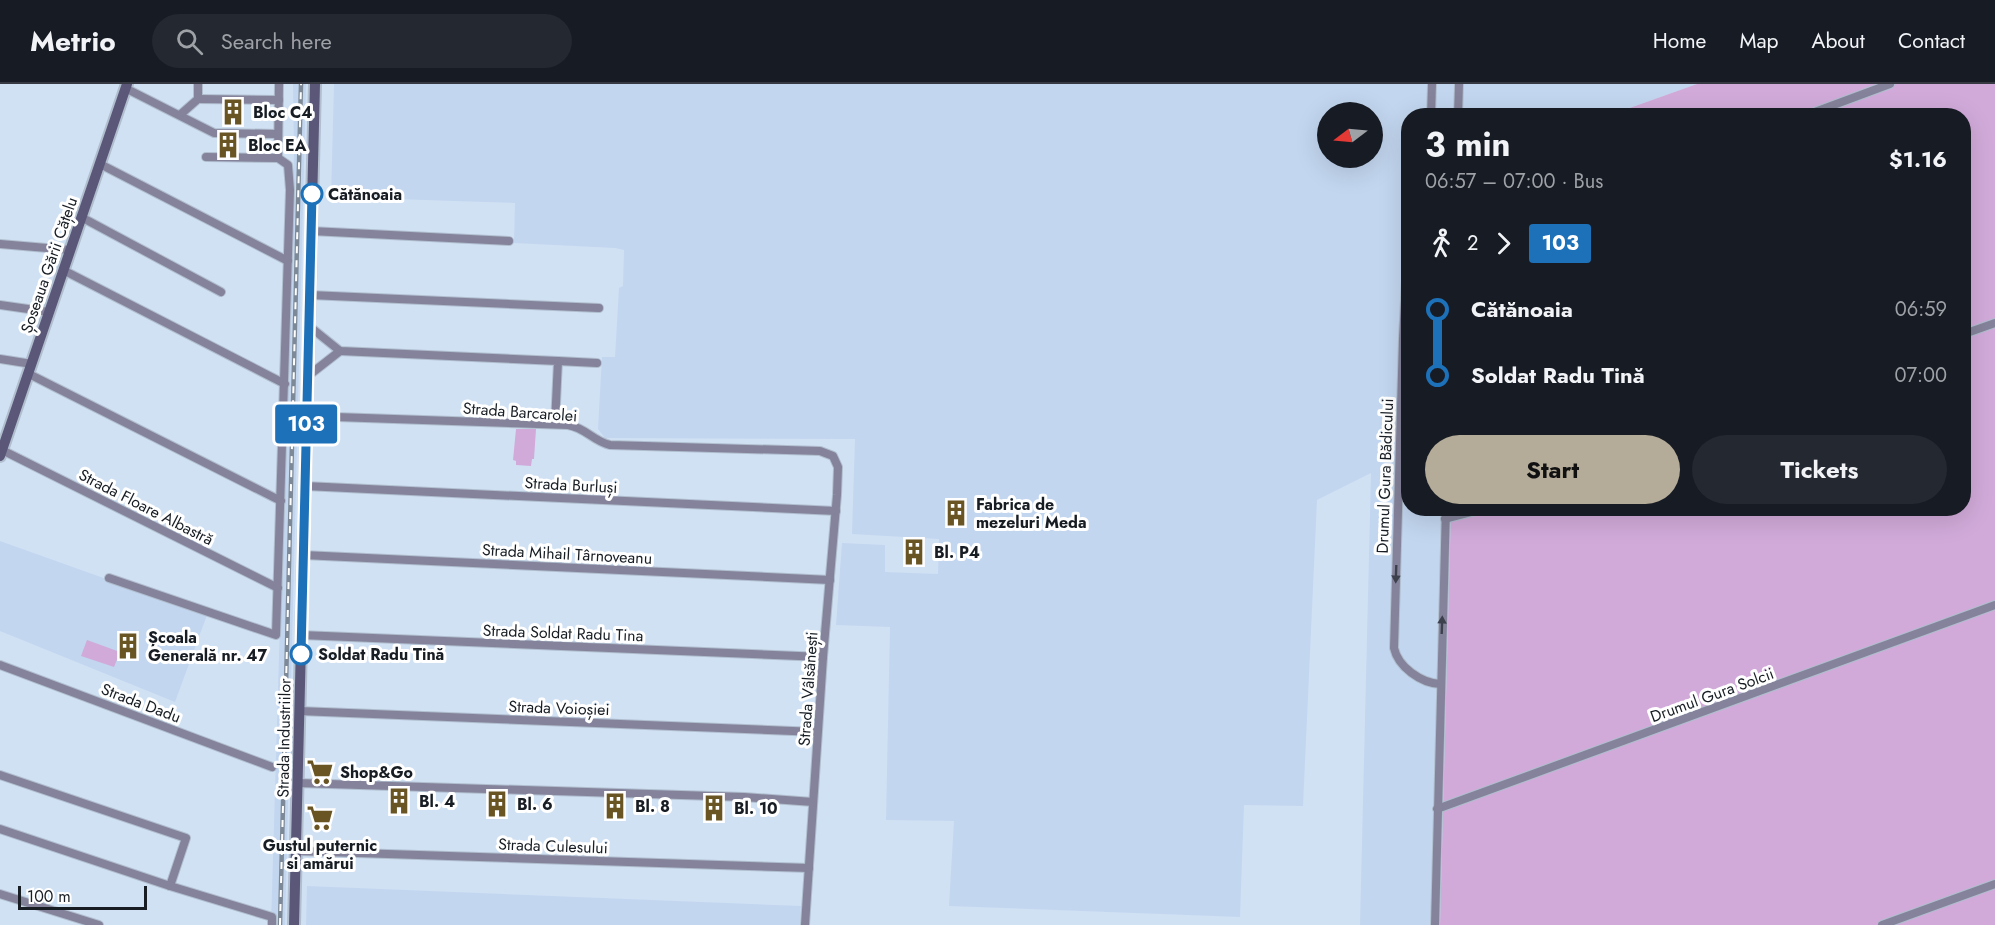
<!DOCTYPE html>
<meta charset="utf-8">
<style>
:root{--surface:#171b24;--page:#242831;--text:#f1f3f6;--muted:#9ea1a6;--line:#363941;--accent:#b4ac98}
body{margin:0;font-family:Jost,sans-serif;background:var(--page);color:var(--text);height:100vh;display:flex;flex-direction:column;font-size:22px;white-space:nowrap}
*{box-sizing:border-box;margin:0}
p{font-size:20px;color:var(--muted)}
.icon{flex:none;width:33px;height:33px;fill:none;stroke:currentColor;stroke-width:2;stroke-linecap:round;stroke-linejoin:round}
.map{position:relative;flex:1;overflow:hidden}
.panel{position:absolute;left:1401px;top:24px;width:570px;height:408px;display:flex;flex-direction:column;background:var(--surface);border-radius:24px;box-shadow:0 6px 24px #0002}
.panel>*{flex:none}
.badge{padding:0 12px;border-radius:4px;font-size:21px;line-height:39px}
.needle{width:39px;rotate:254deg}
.controls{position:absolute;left:1317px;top:18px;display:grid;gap:12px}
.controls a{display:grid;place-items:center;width:66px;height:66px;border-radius:50%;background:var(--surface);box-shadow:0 6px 24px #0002;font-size:30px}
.scale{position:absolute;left:18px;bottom:15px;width:129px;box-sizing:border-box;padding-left:6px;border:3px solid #171d23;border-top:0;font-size:16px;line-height:21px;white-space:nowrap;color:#171d23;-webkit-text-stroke:4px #fff;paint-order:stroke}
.map>.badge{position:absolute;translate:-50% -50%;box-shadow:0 0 0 3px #fff}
.legs{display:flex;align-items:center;gap:9px;height:66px;padding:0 24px;font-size:20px}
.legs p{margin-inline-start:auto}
.headline{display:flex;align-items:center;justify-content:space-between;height:102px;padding:0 24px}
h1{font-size:33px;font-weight:700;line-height:45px}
.button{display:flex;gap:12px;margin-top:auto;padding:12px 24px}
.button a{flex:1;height:69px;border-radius:36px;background:var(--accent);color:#111;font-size:24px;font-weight:700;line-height:69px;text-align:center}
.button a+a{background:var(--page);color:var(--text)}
ul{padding:0 24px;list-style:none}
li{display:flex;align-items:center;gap:21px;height:66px;font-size:22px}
li i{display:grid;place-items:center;width:9px;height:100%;margin:0 8px;background:currentColor}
li i::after{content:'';width:15px;height:15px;margin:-8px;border:4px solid;border-radius:50%;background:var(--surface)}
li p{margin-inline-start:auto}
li:first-child i{background:linear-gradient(#0000 50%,currentColor 0)}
li:last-child i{background:linear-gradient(currentColor 50%,#0000 0)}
header{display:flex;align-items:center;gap:36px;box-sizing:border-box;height:84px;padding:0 30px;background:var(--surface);border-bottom:2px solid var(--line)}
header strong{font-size:28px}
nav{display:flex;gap:33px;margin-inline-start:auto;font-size:21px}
.search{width:420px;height:54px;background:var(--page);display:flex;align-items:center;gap:15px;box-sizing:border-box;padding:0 21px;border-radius:33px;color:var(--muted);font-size:22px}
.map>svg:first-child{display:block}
.built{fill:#c2d6ef;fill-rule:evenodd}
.green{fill:#d1aad9}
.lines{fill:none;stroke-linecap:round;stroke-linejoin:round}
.street-casing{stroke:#b0bece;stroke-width:10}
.secondary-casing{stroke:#b0bece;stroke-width:14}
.street{stroke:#84839b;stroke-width:8}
.secondary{stroke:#5a5779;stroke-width:10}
.rail-casing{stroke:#7d8996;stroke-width:4.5}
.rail{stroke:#fff;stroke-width:2;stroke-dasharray:7;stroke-linecap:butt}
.oneway{fill:#3d414d}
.line-1-casing{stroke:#fff;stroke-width:14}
.line-1{stroke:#1d71b8;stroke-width:9}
.stop-1-dot{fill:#fff;stroke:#1d71b8;stroke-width:3}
.labels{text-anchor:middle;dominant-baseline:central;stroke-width:6;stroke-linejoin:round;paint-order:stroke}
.poi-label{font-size:16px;font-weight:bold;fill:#171d23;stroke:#fff;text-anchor:start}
.stop-label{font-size:16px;font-weight:bold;fill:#171d23;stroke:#fff;text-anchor:start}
.street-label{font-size:16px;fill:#171d23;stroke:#fff}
</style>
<header>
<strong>Metrio</strong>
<div class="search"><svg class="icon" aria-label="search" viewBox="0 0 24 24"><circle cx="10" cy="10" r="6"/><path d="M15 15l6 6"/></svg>Search here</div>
<nav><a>Home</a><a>Map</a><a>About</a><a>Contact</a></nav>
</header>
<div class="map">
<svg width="1995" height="841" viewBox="0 0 1995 841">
<rect width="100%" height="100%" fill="#d1e1f4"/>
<g class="built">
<path d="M293 0H306L285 841H271L294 69Z"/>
<path d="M334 0H1697L1610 31 1408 32V424L1451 425 1440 841H1360L1371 389 1317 416 1303 722 1244 721 1240 833 949 822 954 737 886 736 890 543 836 541 842 459 885 461V488L938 490 939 455 852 450 855 355 605 354 598 345 602 273H615L619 204 623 202 624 166 615 164 514 159 515 119 331 113ZM1328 28H1372V74H1328Z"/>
<path d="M0 457 207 531 175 618 0 547Z"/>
<path d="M307 802 801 822 800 841H306Z"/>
</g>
<g class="green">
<path d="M1697 0H1995V841H1440L1451 425 1964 424V32L1610 31Z"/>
<path d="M516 345H536L534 375H532L531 382 516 381V377L513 376Z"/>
<path d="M87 556 120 568 114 583 81 572Z"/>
</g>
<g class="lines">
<g class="street-casing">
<g id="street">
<path d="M125 4 214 49 278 50"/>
<path d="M198 15 279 16"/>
<path d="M181 30 198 15V0"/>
<path d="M1431 32 1432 0"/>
<path d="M1458 32 1459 0"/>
<path d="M1804 32 1890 0"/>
<path d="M206 73 278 74 279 0"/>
<path d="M100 80 288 177"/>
<path d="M81 133 221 208"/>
<path d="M311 147 509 157"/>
<path d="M1408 159 1403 255 1394 564C1398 583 1421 599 1440 600"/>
<path d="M0 160 70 166"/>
<path d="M63 186 285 300"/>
<path d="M310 211 599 224"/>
<path d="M0 221 49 228"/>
<path d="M309 242 340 267 558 277 555 340"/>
<path d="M1964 250 1995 239"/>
<path d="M0 275 32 280"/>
<path d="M558 277 597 279"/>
<path d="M29 290 281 417"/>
<path d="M308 292 340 267"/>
<path d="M307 332 568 341C586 344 593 357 610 361L820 367 833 372 838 383 837 411 823 573 805 841"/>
<path d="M0 365 278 504"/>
<path d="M305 402 836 427"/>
<path d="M1445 435 1487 424"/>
<path d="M303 471 830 496"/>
<path d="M109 494 276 551 290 106 288 81 278 74"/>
<path d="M301 551 823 573"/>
<path d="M0 581 272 683"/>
<path d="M299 627 817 648"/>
<path d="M0 691 186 754 170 802"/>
<path d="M297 699 744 713 813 718"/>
<path d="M1437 725 1995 521"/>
<path d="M0 745 170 802 272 833V841"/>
<path d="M296 767 809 784"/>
<path d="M0 810 99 841"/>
<path d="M1435 841 1446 424"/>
<path d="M1882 841 1995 800"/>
</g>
</g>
<g class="secondary-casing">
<g id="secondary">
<path d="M0 372 127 0"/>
<path d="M294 841 315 0"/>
</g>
</g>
<use href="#street" class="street"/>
<use href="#secondary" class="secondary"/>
<g class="rail-casing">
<path id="rail" d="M280 841 301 0"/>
</g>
<use href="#rail" class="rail"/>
</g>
<defs><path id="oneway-solid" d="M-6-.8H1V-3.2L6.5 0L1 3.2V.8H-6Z" transform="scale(1.5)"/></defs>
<g class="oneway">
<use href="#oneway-solid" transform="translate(1396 490) rotate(92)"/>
<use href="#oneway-solid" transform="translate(1442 541) rotate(-88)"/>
</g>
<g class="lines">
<g class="line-1-casing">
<path id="line-1" d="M301 570 312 110"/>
</g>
<use href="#line-1" class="line-1"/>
</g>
<defs>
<g id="building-bare" transform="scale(2.07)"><path d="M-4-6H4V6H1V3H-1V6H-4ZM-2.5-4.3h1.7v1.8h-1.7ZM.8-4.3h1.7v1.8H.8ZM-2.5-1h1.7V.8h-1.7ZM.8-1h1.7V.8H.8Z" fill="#695524" stroke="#fff" stroke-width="2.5" paint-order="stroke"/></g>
<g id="supermarket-bare" transform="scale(2.07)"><path d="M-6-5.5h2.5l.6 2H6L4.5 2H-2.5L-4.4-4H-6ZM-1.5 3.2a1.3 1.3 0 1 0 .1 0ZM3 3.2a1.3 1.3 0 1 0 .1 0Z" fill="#695524" stroke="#fff" stroke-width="2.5" paint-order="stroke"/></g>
</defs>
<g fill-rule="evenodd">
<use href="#building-bare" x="233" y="28"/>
<use href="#building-bare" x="228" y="61"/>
<use href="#building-bare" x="956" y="429"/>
<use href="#building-bare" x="914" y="468"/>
<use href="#building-bare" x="128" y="562"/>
<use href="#supermarket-bare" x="320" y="688"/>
<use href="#building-bare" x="399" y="717"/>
<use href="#building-bare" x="497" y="720"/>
<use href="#building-bare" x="615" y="722"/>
<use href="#building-bare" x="714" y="724"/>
<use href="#supermarket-bare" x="320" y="734"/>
</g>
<g class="stop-1-dot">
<circle cx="312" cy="110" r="10"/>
<circle cx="301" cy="570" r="10"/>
</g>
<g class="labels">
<g class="poi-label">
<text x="253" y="28">Bloc C4</text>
<text x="248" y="61">Bloc EA</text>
<text x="976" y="420">Fabrica de<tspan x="976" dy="18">mezeluri Meda</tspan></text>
<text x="934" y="468">Bl. P4</text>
<text x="148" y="553">Școala<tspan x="148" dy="18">Generală nr. 47</tspan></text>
<text x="340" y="688">Shop&amp;Go</text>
<text x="419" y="717">Bl. 4</text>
<text x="517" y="720">Bl. 6</text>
<text x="635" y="722">Bl. 8</text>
<text x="734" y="724">Bl. 10</text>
<text x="320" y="761" text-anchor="middle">Gustul puternic<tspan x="320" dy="18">si amărui</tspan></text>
</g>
<g class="stop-label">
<text x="328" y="110">Cătănoaia</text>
<text x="318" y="570">Soldat Radu Tină</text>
</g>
<g class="street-label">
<text transform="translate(49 181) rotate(-71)">Șoseaua Gării Cățelu</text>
<text transform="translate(520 328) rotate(4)">Strada Barcarolei</text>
<text transform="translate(1385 392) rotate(-88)">Drumul Gura Bădicului</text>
<text transform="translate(571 401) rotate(3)">Strada Burluși</text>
<text transform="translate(146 423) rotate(27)">Strada Floare Albastră</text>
<text transform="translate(567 470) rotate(3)">Strada Mihail Târnoveanu</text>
<text transform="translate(563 549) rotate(2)">Strada Soldat Radu Tina</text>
<text transform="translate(808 605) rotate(-86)">Strada Vâlsănești</text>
<text transform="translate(1712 611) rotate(-20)">Drumul Gura Solcii</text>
<text transform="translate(141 619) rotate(21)">Strada Dadu</text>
<text transform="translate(559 624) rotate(2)">Strada Voioșiei</text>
<text transform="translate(284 654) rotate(-89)">Strada Industriilor</text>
<text transform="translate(553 762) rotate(2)">Strada Culesului</text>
</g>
</g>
</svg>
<div class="controls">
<a><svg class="needle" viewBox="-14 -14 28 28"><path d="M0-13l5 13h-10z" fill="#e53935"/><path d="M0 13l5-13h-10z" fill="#9ea1a6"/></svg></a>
</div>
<div class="scale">100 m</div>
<b class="badge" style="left:306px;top:340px;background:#1d71b8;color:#fff">103</b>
<section class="panel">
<div class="headline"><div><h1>3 min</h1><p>06:57 – 07:00 · Bus</p></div><b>$1.16</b></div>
<div class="legs"><svg class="icon" aria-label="walk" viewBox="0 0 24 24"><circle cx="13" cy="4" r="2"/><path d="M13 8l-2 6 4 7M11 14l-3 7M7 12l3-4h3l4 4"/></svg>2<svg class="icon" aria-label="forward" viewBox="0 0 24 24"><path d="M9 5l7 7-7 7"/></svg><b class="badge" style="background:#1d71b8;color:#fff">103</b></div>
<ul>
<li><i style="color:#1d71b8"></i><b>Cătănoaia</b><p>06:59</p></li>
<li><i style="color:#1d71b8"></i><b>Soldat Radu Tină</b><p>07:00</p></li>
</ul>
<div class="button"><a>Start</a><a>Tickets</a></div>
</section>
</div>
